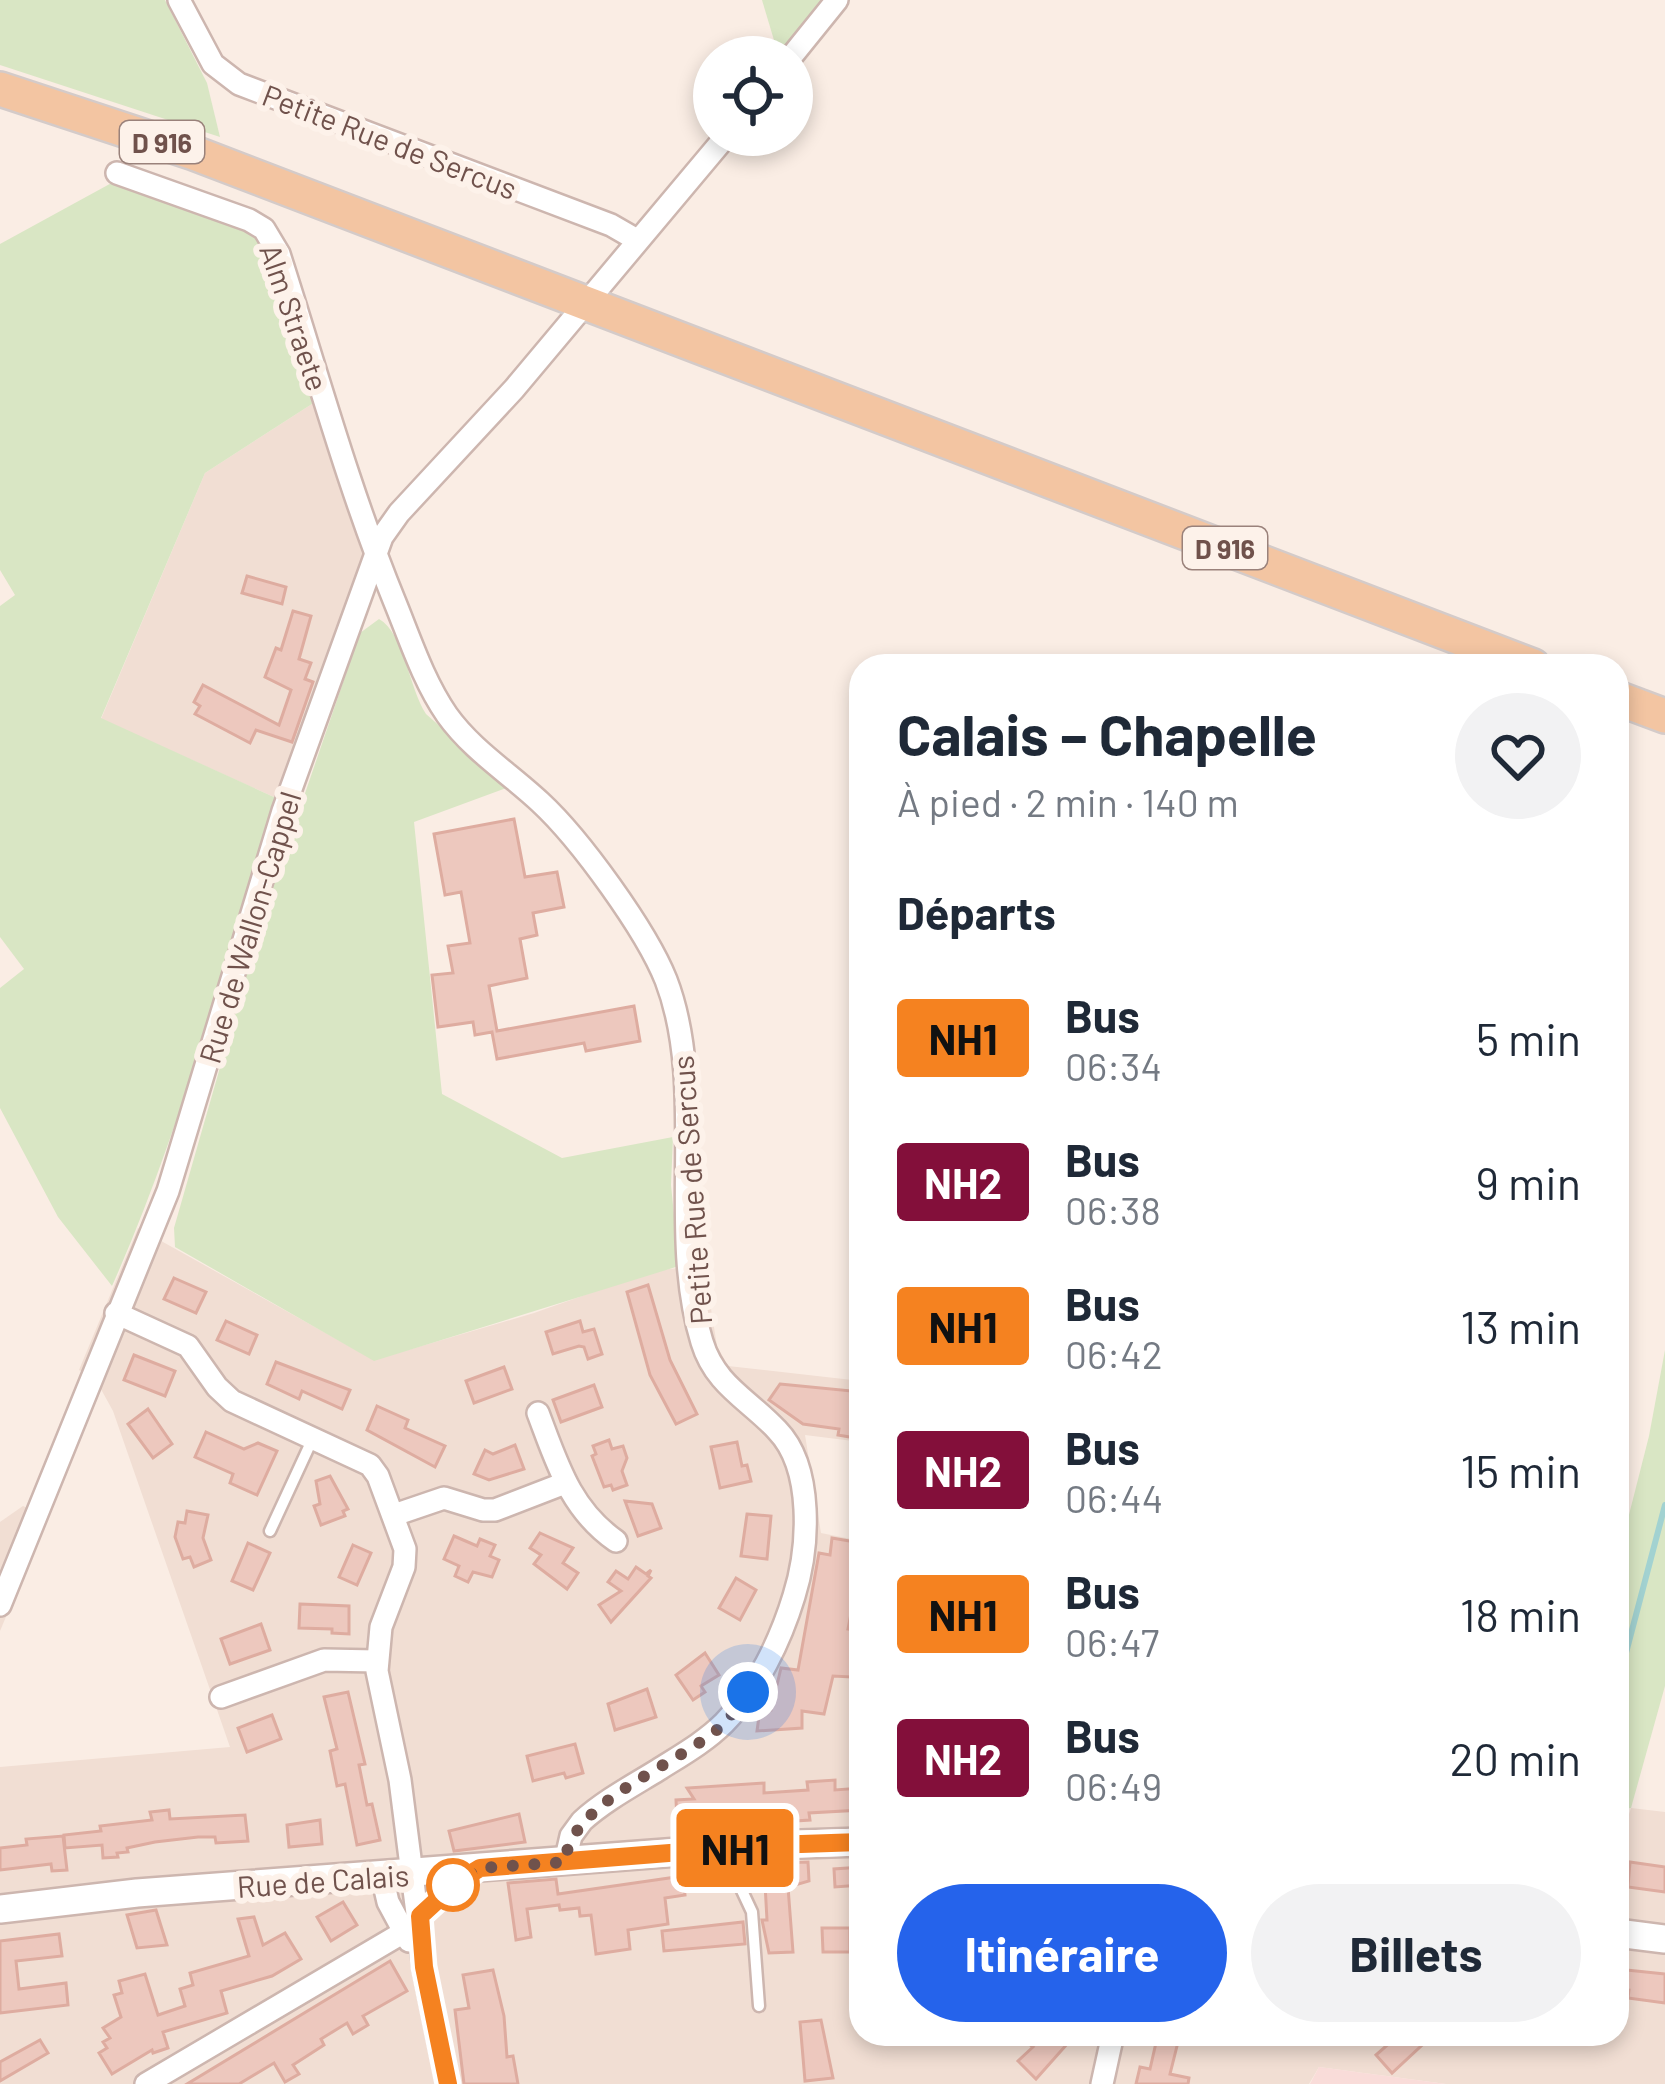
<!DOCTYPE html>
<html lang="fr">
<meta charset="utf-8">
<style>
:root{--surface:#fff;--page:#f2f2f3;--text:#1f2937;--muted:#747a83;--accent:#2563eb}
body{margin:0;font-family:Barlow,sans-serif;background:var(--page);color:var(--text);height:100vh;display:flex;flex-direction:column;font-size:45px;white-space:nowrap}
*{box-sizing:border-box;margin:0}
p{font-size:39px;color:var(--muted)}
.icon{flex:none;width:66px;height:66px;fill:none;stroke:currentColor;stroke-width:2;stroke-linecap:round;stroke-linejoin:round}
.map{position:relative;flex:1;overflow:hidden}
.side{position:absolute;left:849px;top:654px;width:780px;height:1392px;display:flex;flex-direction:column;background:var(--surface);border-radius:36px;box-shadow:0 6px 18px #0003}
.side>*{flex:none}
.badge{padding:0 24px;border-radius:9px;font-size:42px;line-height:78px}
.buttons{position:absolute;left:693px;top:36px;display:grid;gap:24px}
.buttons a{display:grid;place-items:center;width:120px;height:120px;border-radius:50%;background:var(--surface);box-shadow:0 6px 18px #0003;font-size:60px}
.you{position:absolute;width:60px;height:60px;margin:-30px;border:9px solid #fff;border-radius:50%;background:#1a73e8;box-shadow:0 0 0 18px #1a73e833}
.map>.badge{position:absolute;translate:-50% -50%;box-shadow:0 0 0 6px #fff}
h2{padding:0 48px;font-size:45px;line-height:108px}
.round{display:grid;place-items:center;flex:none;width:126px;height:126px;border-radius:63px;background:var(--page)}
.overview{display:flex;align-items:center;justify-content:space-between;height:204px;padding:0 48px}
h1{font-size:57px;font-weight:700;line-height:90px}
.cta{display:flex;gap:24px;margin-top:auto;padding:24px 48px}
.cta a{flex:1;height:138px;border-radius:72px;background:var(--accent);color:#fff;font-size:48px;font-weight:700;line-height:138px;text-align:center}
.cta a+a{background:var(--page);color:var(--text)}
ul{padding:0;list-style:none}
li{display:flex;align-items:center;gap:36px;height:144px;padding:0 48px}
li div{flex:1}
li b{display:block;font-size:45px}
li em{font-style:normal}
li .badge{min-width:132px;font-weight:700;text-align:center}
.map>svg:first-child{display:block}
.residential{fill:#f1ded3}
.commercial{fill:#f9dcd9}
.green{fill:#d9e6c4}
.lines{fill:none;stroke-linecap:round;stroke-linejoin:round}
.stream{stroke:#a2d2d1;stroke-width:6}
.building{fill:#edc8be;stroke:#deaca0;stroke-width:3}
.service-casing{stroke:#cdb6af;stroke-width:15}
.minor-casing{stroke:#cdb6af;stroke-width:26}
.tertiary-casing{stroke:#cdb6af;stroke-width:32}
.primary-casing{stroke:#d4cbc9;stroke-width:38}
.service{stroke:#fff;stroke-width:10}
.minor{stroke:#fff;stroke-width:21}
.tertiary{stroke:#fff;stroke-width:27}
.primary{stroke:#f3c5a2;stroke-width:33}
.line-casing{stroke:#fff;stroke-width:27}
.line{stroke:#f58220;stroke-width:18}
.walk{stroke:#70524c;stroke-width:12;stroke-dasharray:0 21.6}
.stop-dot{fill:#fff;stroke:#f58220;stroke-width:6}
.labels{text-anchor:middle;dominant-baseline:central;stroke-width:12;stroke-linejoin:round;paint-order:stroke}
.shield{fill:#fdf2ea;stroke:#9a827b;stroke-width:3}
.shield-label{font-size:27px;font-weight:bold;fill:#70524c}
.street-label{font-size:30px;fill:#70524c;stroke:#fdf2ea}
</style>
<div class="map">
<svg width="1665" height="2084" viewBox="0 0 1665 2084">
<rect width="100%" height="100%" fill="#faede4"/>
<g class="residential">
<path d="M315 402 363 557 276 798 101 719 205 473Z"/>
<path d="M138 1228 374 1360 534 1313 653 1271 704 1265 717 1346 728 1366 861 1381V1442L805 1435 821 1533 861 1541V2034H1617V1851L1631 1808 1665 1812V2084H1446L1319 2067 1309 2084H0V1767L230 1747 113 1411 97 1382 79 1370Z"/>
<path d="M23 1506 48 1517 0 1631V1522Z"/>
</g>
<path class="commercial" d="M1319 2067 1446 2084H1310Z"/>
<g class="green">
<path d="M0 0H165L207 83 220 137 0 65Z"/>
<path d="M762 0H830L779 57Z"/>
<path d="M117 180 242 222 271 254 315 402 205 473 101 718 276 798C225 962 182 1129 112 1286L58 1217 0 1108V988L24 969 0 937V606L15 595 0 570V244Z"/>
<path d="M379 619C404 633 409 688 426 714L509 787 414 822 442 1094 562 1158 673 1137 671 1185 679 1266 374 1361 175 1247 174 1228 266 907 360 633Z"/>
<path d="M1665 1350V1686L1631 1808 1617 1809V1562L1649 1436Z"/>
</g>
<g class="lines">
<path class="stream" d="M1617 1687 1665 1505"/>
</g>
<g class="building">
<path d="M247 576 286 587 282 604 242 593Z"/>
<path d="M293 611 311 616 299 659 311 663 305 679 313 682 292 742 256 730 250 743 195 714 200 706 194 702 203 685 279 725 291 690 265 677 276 648 281 650Z"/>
<path d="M514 819 525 877 557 872 564 907 533 913 537 935 520 939 527 978 489 986 497 1031 634 1006 640 1041 586 1051 584 1043 497 1059 492 1032 475 1035 473 1022 438 1027 432 975 453 973 448 946 470 943 461 892 445 895 434 834Z"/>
<path d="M174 1278 206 1292 196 1313 164 1299Z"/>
<path d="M648 1285 670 1360 697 1414 676 1424 650 1375 627 1292Z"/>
<path d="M226 1321 257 1335 249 1354 217 1340Z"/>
<path d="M580 1321 583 1332 594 1329 602 1354 588 1359 584 1347 579 1346 553 1354 546 1332Z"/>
<path d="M134 1355 175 1371 165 1396 124 1380Z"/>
<path d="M276 1362 350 1390 342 1409 302 1391 299 1399 267 1384Z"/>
<path d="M504 1367 512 1389 474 1403 466 1381Z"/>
<path d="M780 1384 852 1391 851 1400 861 1397V1439L838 1435 839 1429 803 1424 769 1400Z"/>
<path d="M594 1385 602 1407 561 1422 553 1400Z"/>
<path d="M377 1406 408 1420 405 1428 445 1446 435 1467 367 1430Z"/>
<path d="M148 1409 172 1444 153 1458 128 1424Z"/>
<path d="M206 1432 244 1449 258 1443 277 1451 257 1495 230 1483 233 1474 195 1457Z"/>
<path d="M609 1440 612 1449 623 1446 627 1458 622 1471 627 1485 613 1490 611 1485 604 1487 592 1456 596 1454 593 1446Z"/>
<path d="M737 1442 742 1466 747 1465 751 1481 720 1488 711 1447Z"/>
<path d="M515 1445 524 1469 489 1480 474 1474 485 1450 493 1454Z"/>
<path d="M330 1476 348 1509 343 1511 345 1516 321 1525 314 1506 320 1504 316 1481Z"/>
<path d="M625 1501 652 1504 661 1528 638 1536Z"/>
<path d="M187 1511 208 1515 203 1538 211 1560 194 1567 190 1557 183 1559 175 1537 178 1522 185 1523Z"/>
<path d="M747 1514 771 1516 767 1559 741 1556Z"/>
<path d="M540 1533 573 1548 563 1563 578 1573 567 1589 534 1564 541 1555 530 1548Z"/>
<path d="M454 1536 477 1546 480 1539 495 1545 490 1556 499 1560 492 1577 473 1572 468 1582 455 1576 459 1566 444 1559Z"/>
<path d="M832 1538 861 1543V1599L854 1598 848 1629 854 1630 851 1677 833 1676 824 1714 802 1711V1728L757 1731 760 1709 771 1710 781 1668 798 1670 819 1553 830 1555Z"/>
<path d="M248 1543 270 1553 253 1590 232 1581Z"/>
<path d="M353 1545 371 1553 357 1585 339 1577Z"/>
<path d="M636 1567 646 1574 651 1570 648 1576 651 1578 611 1622 599 1605 621 1591 608 1582 616 1571 628 1579Z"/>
<path d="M736 1578 756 1590 740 1620 719 1608Z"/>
<path d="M300 1604 349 1606V1634L332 1633V1629L299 1628Z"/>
<path d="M261 1624 270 1650 230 1664 221 1639Z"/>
<path d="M705 1653 719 1675 701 1686 705 1692 693 1700 676 1675Z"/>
<path d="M647 1689 656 1717 615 1730 608 1704Z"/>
<path d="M348 1692 365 1764 359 1765 367 1805 372 1804 380 1840 357 1845 345 1784 337 1786 330 1751 337 1749 324 1697Z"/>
<path d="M272 1715 281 1739 247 1752 238 1728Z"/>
<path d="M575 1744 583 1773 566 1778 564 1773 533 1781 527 1756Z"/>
<path d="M835 1780V1790L861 1788V1810L809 1813 810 1820 763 1823 743 1824V1817L677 1821 676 1800 694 1799 687 1788 764 1783V1793L808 1790 807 1782Z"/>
<path d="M169 1810 170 1819 245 1815 248 1841 216 1843 215 1837H198L155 1842 127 1848 128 1852 117 1853 118 1857 103 1858 102 1845 65 1848 64 1835 101 1831 100 1826 152 1820 150 1812Z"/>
<path d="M519 1814 525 1842 454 1851 449 1831Z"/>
<path d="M320 1820 322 1844 289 1847 287 1825Z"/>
<path d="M63 1836 67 1870 52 1871 51 1864 0 1870V1848L27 1845 26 1839Z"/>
<path d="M808 1862 809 1881 788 1887 793 1952 769 1953 762 1920H767L765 1884 759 1885 758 1864Z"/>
<path d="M1630 1862 1665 1867V1892L1628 1887Z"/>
<path d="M861 1867V1885L835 1887 834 1869Z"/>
<path d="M683 1876 685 1895 665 1898 668 1924 628 1930 630 1949 596 1954 591 1915 580 1916 579 1908 560 1910 559 1905 527 1909 531 1937 516 1940 508 1883 556 1879 558 1894Z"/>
<path d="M343 1902 357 1925 331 1941 317 1917Z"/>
<path d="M156 1910 167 1945 137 1948 127 1915Z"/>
<path d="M254 1917 263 1945 285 1933 301 1959 272 1976 221 1991 227 2013 163 2032 168 2048 153 2053 152 2050 112 2074 99 2053 107 2048 103 2042 110 2038 103 2028 121 2017 114 1995 122 1993 119 1981 145 1974 158 2015 185 2006 180 1989 193 1985 190 1973 249 1956 238 1919Z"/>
<path d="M743 1922 745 1944 664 1951 662 1931Z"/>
<path d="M822 1928H850V1952H823Z"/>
<path d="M59 1934 62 1956 16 1961 19 1989 66 1983 68 2005 0 2013V1941Z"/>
<path d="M390 1961 407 1991 363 2016 368 2025 353 2034 347 2023 321 2039 324 2045 293 2065 299 2074 285 2082 274 2063 239 2084H187Z"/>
<path d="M1617 1969 1665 1974V2003L1628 1998 1629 1990 1617 1989Z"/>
<path d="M493 1970 504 2016 507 2057 513 2056 518 2084H464L455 2010 469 2008 463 1975Z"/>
<path d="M821 2020 833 2078 805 2081 800 2022Z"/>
<path d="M1037 2034H1076L1036 2079 1018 2061 1033 2047 1029 2044Z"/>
<path d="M1158 2034H1180L1170 2074 1189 2078 1188 2084H1136L1140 2067 1150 2069Z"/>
<path d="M1391 2034H1434L1392 2073 1376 2055 1392 2041Z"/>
<path d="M40 2040 48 2053 0 2081V2062Z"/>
</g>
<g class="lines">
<g class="service-casing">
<g id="service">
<path d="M270 1531 313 1438"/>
<path d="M734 1851 737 1880 752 1912 759 2006"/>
<path d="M420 1916 468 1876"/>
</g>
</g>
<g class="minor-casing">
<g id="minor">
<path d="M179 0 213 64 239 84 611 225 637 240"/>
<path d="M791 57 837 0"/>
<path d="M117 173 249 220 264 229 279 254C316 369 348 487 394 600 410 639 423 680 447 715 472 750 509 773 540 802 580 839 646 930 666 980 708 1089 667 1230 702 1342 715 1385 748 1399 777 1430 814 1468 809 1548 794 1596 781 1639 757 1690 724 1723 705 1742 680 1756 658 1770 632 1786 604 1801 582 1821L571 1836 565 1862"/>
<path d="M116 1313 188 1346 217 1387 232 1401 370 1465 378 1476 405 1549 404 1567 381 1627 377 1671 400 1780 424 1968 448 2084"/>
<path d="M538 1413C557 1463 570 1509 616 1541"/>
<path d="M394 1515 444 1498 483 1510H495L565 1483"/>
<path d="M0 1605 168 1191 283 811 382 537 399 513 514 389 727 135"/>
<path d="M221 1697 324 1660 377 1661"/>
<path d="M382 1876 388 1902 409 1941"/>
<path d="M146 2084 404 1932 421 1927"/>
<path d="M1102 2084 1113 2034"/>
</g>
</g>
<g class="tertiary-casing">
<g id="tertiary">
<path d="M0 1909 137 1893 771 1845 861 1842"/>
<path d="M1617 1933 1665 1939"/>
</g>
</g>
<g class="primary-casing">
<g id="primary">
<path d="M0 89 194 153 1533 666"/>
<path d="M1617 698 1665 716"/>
</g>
</g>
<use href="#service" class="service"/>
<use href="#minor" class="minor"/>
<use href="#tertiary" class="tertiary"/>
<use href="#primary" class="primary"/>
</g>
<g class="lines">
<g class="line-casing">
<path id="line" d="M448 2084 424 1967 420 1916 457 1882 480 1868 771 1845 861 1842"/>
</g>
<use href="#line" class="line"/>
<path class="walk" d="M453 1885 480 1868 565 1862C570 1802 675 1766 718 1729 730 1718 739 1705 748 1692"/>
</g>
<circle class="stop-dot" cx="453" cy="1885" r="24"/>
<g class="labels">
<g class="shield">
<rect x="120" y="121" width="84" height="42" rx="9"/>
<rect x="1183" y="527" width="84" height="42" rx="9"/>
</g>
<g class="shield-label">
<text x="162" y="142">D 916</text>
<text x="1225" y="548">D 916</text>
</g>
<g class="street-label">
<text transform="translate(390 141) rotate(21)">Petite Rue de Sercus</text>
<text transform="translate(295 317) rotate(71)">Alm Straete</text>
<text transform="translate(249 927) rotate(-73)">Rue de Wallon-Cappel</text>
<text transform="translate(691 1190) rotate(-94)">Petite Rue de Sercus</text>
<text transform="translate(323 1880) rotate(-4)">Rue de Calais</text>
</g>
</g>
</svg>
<div class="buttons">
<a><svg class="icon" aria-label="locate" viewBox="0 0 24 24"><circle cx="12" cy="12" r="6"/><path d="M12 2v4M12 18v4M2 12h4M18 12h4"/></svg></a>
</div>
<div class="you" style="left:748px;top:1692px"></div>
<b class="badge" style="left:735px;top:1848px;background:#f58220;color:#111">NH1</b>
<section class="side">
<div class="overview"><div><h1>Calais – Chapelle</h1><p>À pied · 2 min · 140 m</p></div><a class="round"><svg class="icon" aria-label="heart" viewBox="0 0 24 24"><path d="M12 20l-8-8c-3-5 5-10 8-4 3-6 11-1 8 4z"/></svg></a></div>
<h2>Départs</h2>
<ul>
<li><span class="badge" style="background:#f58220;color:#111">NH1</span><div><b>Bus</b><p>06:34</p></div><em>5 min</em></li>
<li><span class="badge" style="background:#830f3a;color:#fff">NH2</span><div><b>Bus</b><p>06:38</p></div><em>9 min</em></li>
<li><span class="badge" style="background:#f58220;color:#111">NH1</span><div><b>Bus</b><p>06:42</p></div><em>13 min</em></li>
<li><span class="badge" style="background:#830f3a;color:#fff">NH2</span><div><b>Bus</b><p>06:44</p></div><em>15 min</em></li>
<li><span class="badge" style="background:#f58220;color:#111">NH1</span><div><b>Bus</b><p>06:47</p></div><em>18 min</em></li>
<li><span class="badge" style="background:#830f3a;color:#fff">NH2</span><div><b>Bus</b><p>06:49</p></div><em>20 min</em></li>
</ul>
<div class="cta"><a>Itinéraire</a><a>Billets</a></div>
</section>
</div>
